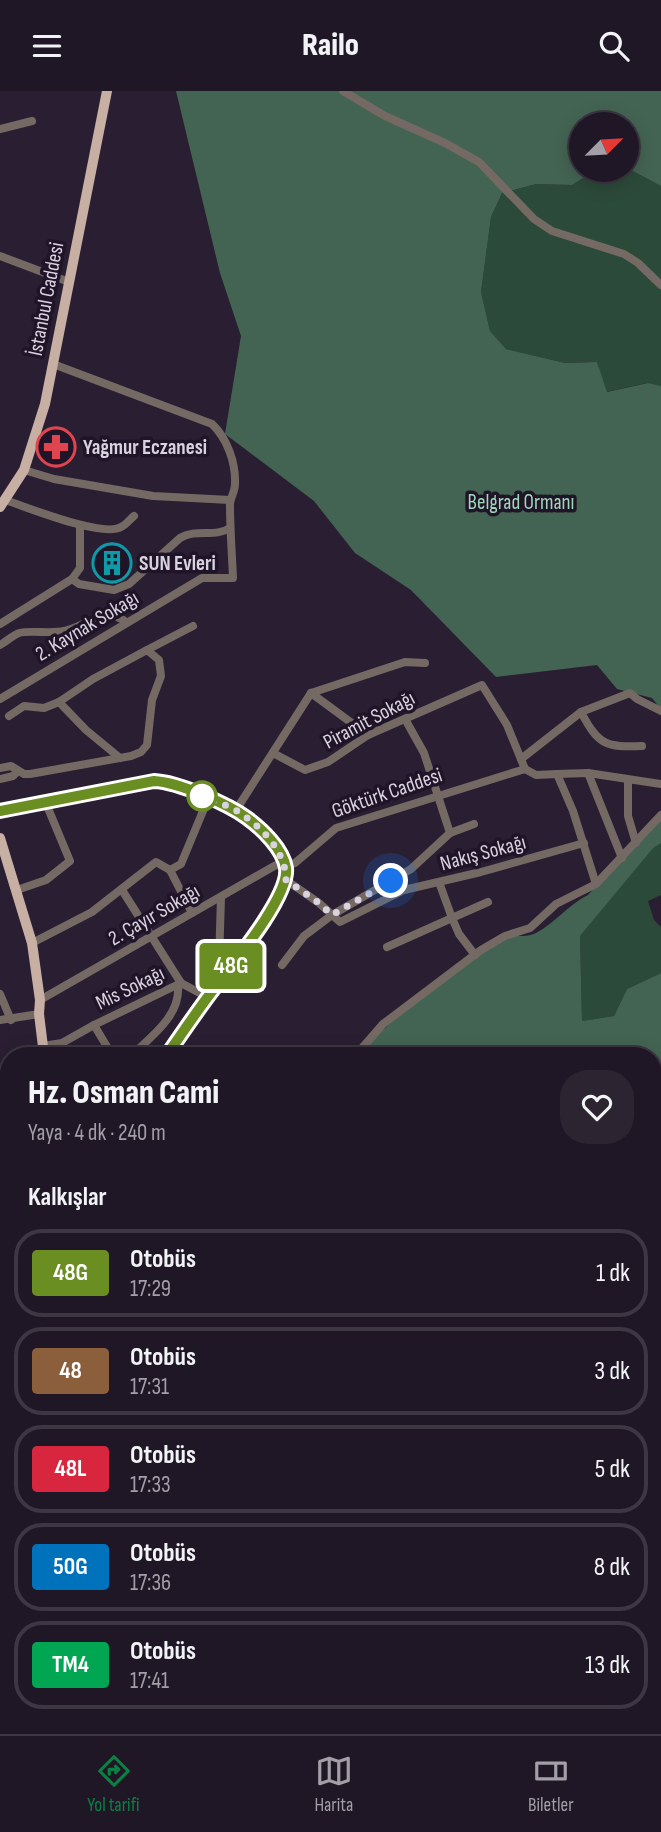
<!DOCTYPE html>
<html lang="tr">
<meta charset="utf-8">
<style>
:root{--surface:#201726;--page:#2d2432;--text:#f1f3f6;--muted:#a29fa7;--line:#3d3643;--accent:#0b8043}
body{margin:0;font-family:"Sofia Sans Condensed",sans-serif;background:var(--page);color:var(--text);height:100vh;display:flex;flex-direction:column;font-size:26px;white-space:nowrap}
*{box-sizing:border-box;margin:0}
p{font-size:23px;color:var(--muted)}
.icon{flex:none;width:38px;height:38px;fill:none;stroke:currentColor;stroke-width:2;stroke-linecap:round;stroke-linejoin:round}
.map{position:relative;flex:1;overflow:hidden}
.side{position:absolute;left:0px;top:956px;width:662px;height:688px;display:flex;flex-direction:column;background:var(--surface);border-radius:28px 28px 0 0;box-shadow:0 4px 18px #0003,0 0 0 2px var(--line)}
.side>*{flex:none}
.badge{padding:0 14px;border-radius:5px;font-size:24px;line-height:46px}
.needle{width:46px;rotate:66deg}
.buttons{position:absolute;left:569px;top:21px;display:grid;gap:14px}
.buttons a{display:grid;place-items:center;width:70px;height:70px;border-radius:50%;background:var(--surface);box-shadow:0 4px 18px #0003,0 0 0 2px var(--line);font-size:35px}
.you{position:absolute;width:35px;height:35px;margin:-18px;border:5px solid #fff;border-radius:50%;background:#1a73e8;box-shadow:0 0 0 10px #1a73e833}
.map>.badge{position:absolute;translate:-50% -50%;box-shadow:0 0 0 4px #fff}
h2{padding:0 28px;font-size:26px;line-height:63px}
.round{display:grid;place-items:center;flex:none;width:74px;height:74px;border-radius:28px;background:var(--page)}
.summary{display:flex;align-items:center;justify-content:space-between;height:119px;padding:0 28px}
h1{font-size:33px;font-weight:800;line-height:52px}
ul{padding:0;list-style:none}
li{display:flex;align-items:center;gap:21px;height:88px;margin:0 14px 10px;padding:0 14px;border:4px solid var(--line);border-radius:28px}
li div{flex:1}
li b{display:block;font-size:26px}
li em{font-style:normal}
li .badge{min-width:77px;font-weight:700;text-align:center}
header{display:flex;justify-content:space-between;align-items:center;height:91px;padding:0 28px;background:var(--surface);font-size:32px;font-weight:800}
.tabs{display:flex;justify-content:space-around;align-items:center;height:98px;border-top:2px solid var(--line);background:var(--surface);font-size:19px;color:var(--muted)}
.tabs a{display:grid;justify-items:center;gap:4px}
.tabs .active{color:var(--accent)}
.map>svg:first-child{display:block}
.green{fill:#2c4a3a}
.forest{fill:#446453}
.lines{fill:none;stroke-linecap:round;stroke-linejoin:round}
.stream{stroke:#000b16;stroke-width:2}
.minor{stroke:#756964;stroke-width:8}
.major{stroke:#c7afa4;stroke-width:10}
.line-casing{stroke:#fff;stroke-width:16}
.line{stroke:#6b8e23;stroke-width:10}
.walk{stroke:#d9d2df;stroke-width:7;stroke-dasharray:0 12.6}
.stop-dot{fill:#fff;stroke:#6b8e23;stroke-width:3.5}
.labels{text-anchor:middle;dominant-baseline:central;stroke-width:7;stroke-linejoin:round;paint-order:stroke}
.street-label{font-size:21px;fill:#d9d2df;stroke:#201528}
.poi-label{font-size:21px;font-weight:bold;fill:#d9d2df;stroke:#201528;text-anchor:start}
.park-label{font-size:21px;fill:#9edab8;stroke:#201528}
</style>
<header><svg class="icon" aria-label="menu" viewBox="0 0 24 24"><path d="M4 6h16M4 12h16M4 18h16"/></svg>Railo<svg class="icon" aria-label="search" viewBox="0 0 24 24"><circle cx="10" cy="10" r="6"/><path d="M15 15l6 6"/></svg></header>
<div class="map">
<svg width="661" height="1643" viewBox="0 0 661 1643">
<rect width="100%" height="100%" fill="#2a1f32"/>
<g class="green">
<path d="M627 77 661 95V295L647 292 606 301 597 271 565 272 506 258 490 240 481 201 491 126 502 102 536 93 572 94 596 79Z"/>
<path d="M661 752V804L648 810 654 829 661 836V882L627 898 614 925 582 930 580 845 653 756Z"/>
</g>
<g class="forest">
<path d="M176 0H661V95L627 77 626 33H581V79H596L572 94 536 93 502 102 491 126 481 201 490 240 506 258 565 272 597 271 607 301 648 292 661 295V618L652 607 617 598 597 574 496 586 411 499 355 462 314 410 225 343 241 245 220 182Z"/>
<path d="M661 721V752L653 757 580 845 582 930 614 925 627 898 661 882V1150L653 1145V964H358C399 921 452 875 505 848 514 843 527 847 536 842 555 832 568 814 588 804Z"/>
<path d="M653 1358H661V1643H615V1635L653 1634Z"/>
</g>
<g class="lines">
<g class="stream">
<path d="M653 1274 661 1273"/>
<path d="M0 1370 9 1365"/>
</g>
<g class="minor">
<path d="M343 0 385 25 445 52 479 71 534 128 552 140 624 163 638 172 661 194"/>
<path d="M0 38 32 30"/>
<path d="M0 165 69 191"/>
<path d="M24 379 54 388 153 405 230 409"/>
<path d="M5 409C27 416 102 447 121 436 126 434 130 428 134 425"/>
<path d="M72 488 79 493 114 499 129 493 180 447C196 437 215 447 230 437"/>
<path d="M0 533 72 488 80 477V434"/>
<path d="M0 554C6 551 13 544 19 542 30 539 51 543 64 540 87 536 102 513 126 531"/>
<path d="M147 559 193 535"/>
<path d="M311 602 405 571 425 572"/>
<path d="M311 602 368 644"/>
<path d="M0 608 202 487H233C232 463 230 439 230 414 230 407 235 401 235 393 236 372 227 347 212 333L53 273"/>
<path d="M59 611 86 639 120 667"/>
<path d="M581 621C599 655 606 656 642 655"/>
<path d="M405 628 424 662 450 742"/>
<path d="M273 662 305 679 328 671 368 644 482 594 507 634 525 678"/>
<path d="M521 668 581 621 630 602 637 608 661 620"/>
<path d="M0 677 11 675 24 683H30L131 665 141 661 147 654 152 609 161 585 159 569 147 559 93 588 59 611 44 617 24 615 9 625"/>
<path d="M525 678 536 684 557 683 573 720 596 793"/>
<path d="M588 682 622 767"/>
<path d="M557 683 588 682 661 693"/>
<path d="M0 688 13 685 18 680"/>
<path d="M628 689V725L636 752"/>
<path d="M236 719 311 602"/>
<path d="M170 779 181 773 208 708"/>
<path d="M286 789 319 812 340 831 404 799 481 781 584 752"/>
<path d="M439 791 452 827 488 811"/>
<path d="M17 799 46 789 70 770 45 710"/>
<path d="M122 799 181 892 207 906"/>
<path d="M221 806 219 871 223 885"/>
<path d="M32 852 92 821 156 771 170 779 192 822"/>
<path d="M387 856 452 827 459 843 475 864"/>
<path d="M282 874 304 845 332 824 411 778 450 742 474 733"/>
<path d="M0 903 11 929"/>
<path d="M40 909 276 774 286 775 295 772 336 737 525 678"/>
<path d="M0 929 39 923"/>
<path d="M94 934 112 964"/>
<path d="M43 955 62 952 94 934 181 892"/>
<path d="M132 964C152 945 181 924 178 894"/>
<path d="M356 964 383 933 481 859 505 845 530 837 556 813 596 793 661 724"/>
<path d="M0 994 9 1011"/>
<path d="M0 1111 9 1112"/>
<path d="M653 1265 661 1264"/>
<path d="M0 1279 9 1272"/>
<path d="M0 1333 9 1335"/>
<path d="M0 1517H9"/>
<path d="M0 1634H9"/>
<path d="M146 1634V1643"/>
<path d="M292 1634 297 1643"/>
<path d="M345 1634 346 1643"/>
<path d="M566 1634 575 1643"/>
<path d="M616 1634V1643"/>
<path d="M68 1643V1634"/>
<path d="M225 1643 227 1634"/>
<path d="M421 1643V1634"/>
<path d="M454 1643V1634"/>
<path d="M482 1643 487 1634"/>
</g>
<g class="major">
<path d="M0 416 24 379 45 313 107 0"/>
<path d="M0 720 154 690C178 691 228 713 247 727 262 738 283 758 286 777 290 805 231 875 213 899 197 920 182 942 167 964"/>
<path d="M0 747 32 852 40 909 39 923 44 964"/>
<path d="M0 1211 9 1203"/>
<path d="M653 1352 661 1351"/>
<path d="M0 1382 9 1378"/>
</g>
</g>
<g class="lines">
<g class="line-casing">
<path id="line" d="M0 720 154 690C178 691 228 713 247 727 262 738 283 758 286 777 290 805 231 875 213 899 197 920 182 942 167 964"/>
</g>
<use href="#line" class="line"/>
<path class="walk" d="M202 705C213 710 227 714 237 720 261 735 286 760 286 789L319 812 332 824 391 790"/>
</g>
<defs>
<g id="pharmacy-ring" transform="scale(2.0125)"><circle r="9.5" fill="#201528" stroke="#e0444e" stroke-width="1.5"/><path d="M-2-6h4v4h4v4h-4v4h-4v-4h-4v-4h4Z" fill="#e0444e"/></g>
<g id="building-ring" transform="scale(2.0125)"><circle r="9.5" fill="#201528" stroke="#0f9aa8" stroke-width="1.5"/><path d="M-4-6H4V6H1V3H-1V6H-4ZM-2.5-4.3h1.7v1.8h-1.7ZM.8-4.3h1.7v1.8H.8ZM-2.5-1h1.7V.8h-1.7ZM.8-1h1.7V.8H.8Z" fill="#0f9aa8"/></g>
</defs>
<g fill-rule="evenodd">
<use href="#pharmacy-ring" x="56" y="356"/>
<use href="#building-ring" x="112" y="472"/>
</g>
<circle class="stop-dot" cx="202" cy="705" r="14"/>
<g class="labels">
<g class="street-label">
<text transform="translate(46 208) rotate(-79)">İstanbul Caddesi</text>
<text transform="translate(87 535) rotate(-31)">2. Kaynak Sokağı</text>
<text transform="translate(369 629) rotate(-28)">Piramit Sokağı</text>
<text transform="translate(387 702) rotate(-19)">Göktürk Caddesi</text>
<text transform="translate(483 762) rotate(-15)">Nakış Sokağı</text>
<text transform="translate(154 824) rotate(-30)">2. Çayır Sokağı</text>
<text transform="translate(130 897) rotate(-26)">Mis Sokağı</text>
</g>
<g class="poi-label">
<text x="83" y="356">Yağmur Eczanesi</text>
<text x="139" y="472">SUN Evleri</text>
</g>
<g class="park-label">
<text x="521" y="411">Belgrad Ormanı</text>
</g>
</g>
</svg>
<div class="buttons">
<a><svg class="needle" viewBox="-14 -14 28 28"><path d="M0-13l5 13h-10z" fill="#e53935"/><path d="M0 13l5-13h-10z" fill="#a29fa7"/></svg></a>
</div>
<div class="you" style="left:391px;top:790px"></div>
<b class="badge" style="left:231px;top:875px;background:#6b8e23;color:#fff">48G</b>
<section class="side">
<div class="summary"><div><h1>Hz. Osman Cami</h1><p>Yaya · 4 dk · 240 m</p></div><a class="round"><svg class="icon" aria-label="heart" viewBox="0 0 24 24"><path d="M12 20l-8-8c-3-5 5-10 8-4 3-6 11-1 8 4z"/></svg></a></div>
<h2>Kalkışlar</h2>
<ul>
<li><span class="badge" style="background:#6b8e23;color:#fff">48G</span><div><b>Otobüs</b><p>17:29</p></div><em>1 dk</em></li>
<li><span class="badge" style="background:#8b5e3c;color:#fff">48</span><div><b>Otobüs</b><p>17:31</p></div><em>3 dk</em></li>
<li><span class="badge" style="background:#d7263d;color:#fff">48L</span><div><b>Otobüs</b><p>17:33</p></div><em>5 dk</em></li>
<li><span class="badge" style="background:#0072bc;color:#fff">50G</span><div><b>Otobüs</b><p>17:36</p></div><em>8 dk</em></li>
<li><span class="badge" style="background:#00a651;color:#fff">TM4</span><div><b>Otobüs</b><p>17:41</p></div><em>13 dk</em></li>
</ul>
</section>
</div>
<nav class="tabs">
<a class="active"><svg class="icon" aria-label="directions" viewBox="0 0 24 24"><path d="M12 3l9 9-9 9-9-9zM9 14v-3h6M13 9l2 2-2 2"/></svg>Yol tarifi</a>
<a><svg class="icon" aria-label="map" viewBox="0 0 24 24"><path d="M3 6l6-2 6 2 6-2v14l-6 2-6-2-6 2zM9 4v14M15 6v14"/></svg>Harita</a>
<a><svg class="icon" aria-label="tickets" viewBox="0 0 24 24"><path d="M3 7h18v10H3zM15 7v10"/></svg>Biletler</a>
</nav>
